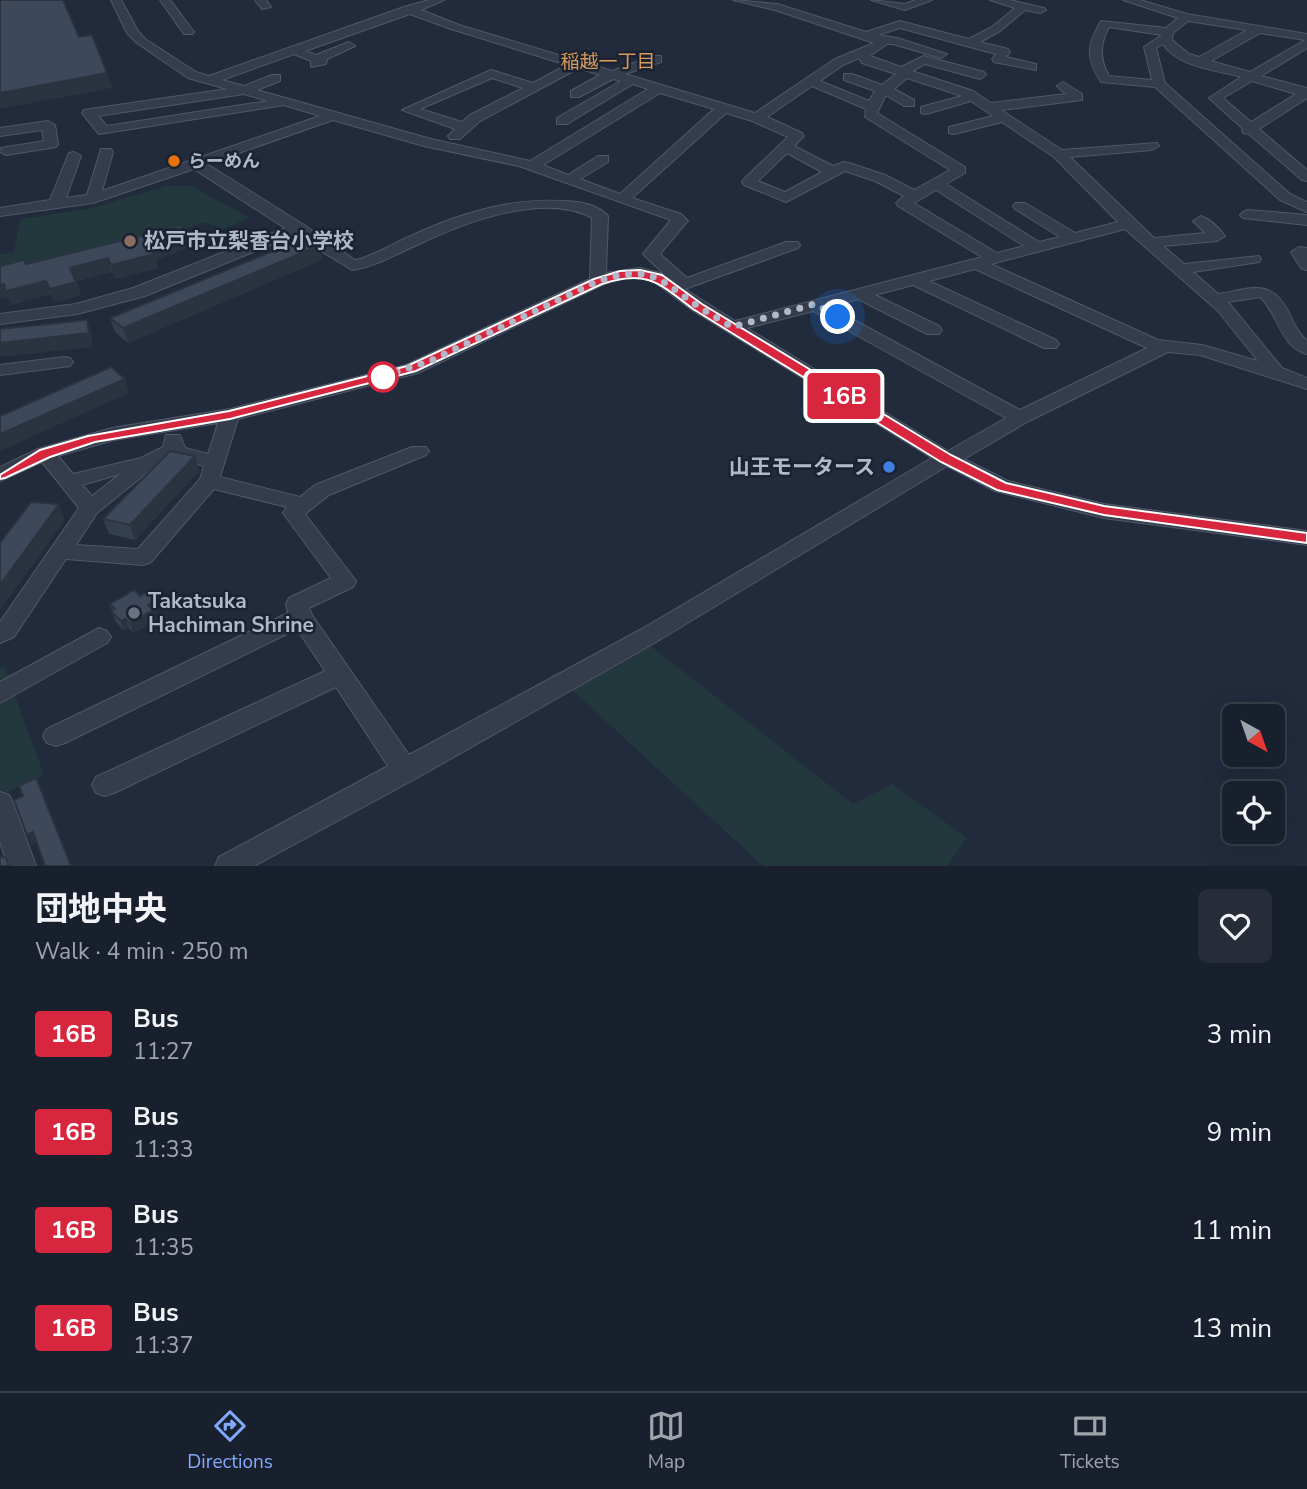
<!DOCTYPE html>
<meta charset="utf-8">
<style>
:root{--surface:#19202d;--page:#262d39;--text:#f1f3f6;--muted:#9fa3aa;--line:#373e49;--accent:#81a8fc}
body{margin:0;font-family:"Nunito Sans","Noto Sans JP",sans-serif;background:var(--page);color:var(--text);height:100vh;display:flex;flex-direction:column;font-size:26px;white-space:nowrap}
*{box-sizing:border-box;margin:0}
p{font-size:23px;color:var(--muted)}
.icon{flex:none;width:38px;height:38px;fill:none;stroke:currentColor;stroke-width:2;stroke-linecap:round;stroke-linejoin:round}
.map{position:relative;height:866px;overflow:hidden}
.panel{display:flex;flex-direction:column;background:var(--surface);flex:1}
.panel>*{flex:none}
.badge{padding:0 14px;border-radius:5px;font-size:24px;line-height:46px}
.needle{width:46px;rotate:140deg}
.buttons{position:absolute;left:1222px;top:704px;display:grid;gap:14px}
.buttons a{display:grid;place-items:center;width:63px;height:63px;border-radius:10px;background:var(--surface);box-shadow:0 7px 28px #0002,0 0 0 2px var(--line);font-size:35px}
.you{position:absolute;width:35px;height:35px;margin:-18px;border:5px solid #fff;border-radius:50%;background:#1a73e8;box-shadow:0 0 0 10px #1a73e833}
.map>.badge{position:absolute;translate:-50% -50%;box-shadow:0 0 0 4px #fff}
.round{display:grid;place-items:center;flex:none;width:74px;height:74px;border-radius:10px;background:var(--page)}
.headline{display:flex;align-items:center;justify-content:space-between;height:119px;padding:0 35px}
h1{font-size:33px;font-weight:700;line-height:52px}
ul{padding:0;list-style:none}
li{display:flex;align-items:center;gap:21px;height:98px;padding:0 35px}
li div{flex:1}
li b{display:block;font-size:26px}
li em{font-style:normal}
li .badge{min-width:77px;font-weight:700;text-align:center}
.menu{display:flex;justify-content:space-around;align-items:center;height:98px;border-top:2px solid var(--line);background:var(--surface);font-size:19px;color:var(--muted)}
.menu a{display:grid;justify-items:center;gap:4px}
.menu .current{color:var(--accent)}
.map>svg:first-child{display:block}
.green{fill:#23383d}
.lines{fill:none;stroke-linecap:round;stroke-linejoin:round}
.minor-casing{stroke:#515867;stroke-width:2}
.minor{fill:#353d4c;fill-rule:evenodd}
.wall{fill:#343f4e}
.shaded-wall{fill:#2b3340}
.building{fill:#3d495b;stroke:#2b3340;stroke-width:2}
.line{fill:#d7263d;stroke:#fff;stroke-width:2}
.walk{stroke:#b1b8c8;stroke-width:7;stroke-dasharray:0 12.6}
.food-dot{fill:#e8710a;stroke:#1b2231;stroke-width:2.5}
.education-dot{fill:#8d6e63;stroke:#1b2231;stroke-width:2.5}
.stop-dot{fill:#fff;stroke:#d7263d;stroke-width:3.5}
.shop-dot{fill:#3f7fe0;stroke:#1b2231;stroke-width:2.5}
.worship-dot{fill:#6b7280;stroke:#1b2231;stroke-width:2.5}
.labels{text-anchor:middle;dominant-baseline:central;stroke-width:5;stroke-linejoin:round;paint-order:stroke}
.far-poi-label{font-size:18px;font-weight:bold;fill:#b1b8c8;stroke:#1b2231;text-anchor:start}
.far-neighbourhood-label{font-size:19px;fill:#d99b5b;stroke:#1b2231}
.poi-label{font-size:21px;font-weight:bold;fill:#b1b8c8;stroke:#1b2231;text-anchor:start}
</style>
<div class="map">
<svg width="1307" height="866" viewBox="0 0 1307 866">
<rect width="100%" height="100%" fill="#212b3c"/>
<g class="green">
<path d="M167 186H191L250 218 222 229 205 222 142 245 0 278V255L14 252 20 219 88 209Z"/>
<path d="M648 644 853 804 892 784 967 838 947 866H763L569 687Z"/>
<path d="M4 666 44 775 0 795V668Z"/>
</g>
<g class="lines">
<g class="minor-casing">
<g id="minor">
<path d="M111 0H121L138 31 145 39 196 72 209 76 404 7 429 0H444L421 10 459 25 612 71 653 56H661V62L625 74 755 113 835 59 874 43 775 10 733 0 777 4 866 32 900 21 969 39 992 27 1015 8 990 0H1010L1044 8 1046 10 1040 13 1025 10 1000 31 980 42 1008 49 1010 52 1006 57 1036 64V70L994 62 992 59 996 54 900 28 878 35 897 38 947 54 941 58 893 44H887L870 56 901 67 924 56 984 72 986 75 980 79 925 64 912 71 973 91 991 103 1066 94 1057 86 1063 82 1082 94V100L1001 110 1062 150 1157 143 1159 146 1152 150 1070 157 1154 238 1205 233 1193 221 1201 216C1210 219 1219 228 1225 236L1217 241 1163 246 1184 264 1259 256 1261 259 1259 262 1193 272 1218 294C1251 289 1271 277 1289 313 1294 324 1298 333 1307 341V354C1280 347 1279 314 1260 297L1228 302 1282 368 1307 378V389L1200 355 1168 352 1027 422 964 459 1008 481 1104 504 1307 531V545L1104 518 995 491 947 466 656 642 415 779 254 866H215L219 857 388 766 336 687 114 793 105 796 96 793 92 785 96 777 325 671 297 629 65 743 56 746 47 743 43 736 47 729 288 613 286 604 289 598 331 578 283 513 287 507 214 489 151 562 143 565 66 559 14 637 0 643V622L79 508 42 462 0 481V467L38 449 112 428 230 409 406 365 590 279 592 218C544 191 463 223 417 245 396 254 375 267 352 270L295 235 145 296 77 314 0 324V314L76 304 133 288 285 228 194 169 93 203 0 216V208L50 200 69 153 74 152 81 156 66 198 87 195 101 149H111L113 152 102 191 320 116 284 105 99 134 82 113 84 110 227 89 188 78 137 43 127 33ZM410 14 451 29 567 65 533 83 491 70 402 110 455 129 448 136 450 139H460L480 121 579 68 600 75 571 91V97H579L613 79 621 81 557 118V124H567L633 84 648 89 530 161 431 139 257 90 280 81V75H272L244 86 222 80 294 54 311 61V67L326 64 327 59 355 46 349 42 316 55 305 51ZM859 58 862 63 896 74 882 85 852 74H844V80L875 91 869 101 820 81 843 65ZM492 78 523 88 470 115 462 122 420 109ZM907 78 962 96 921 107V113L926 114 971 101 993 116 949 127V133L954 134 1002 122 1054 157 1118 222 1075 233 1025 203H1015L1013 206 1015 209 1060 237 1039 242 946 184 965 173V167L877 113 886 95 904 106H914V100L894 89ZM812 86 866 109 865 117 950 170 914 190 885 175 849 163 844 162 833 166 794 146 804 136 802 133 767 117ZM660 93 714 109 620 194 580 179 608 162V156H598L568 175 543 165ZM244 94 268 101 107 126 98 116ZM726 113 752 121 788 137 744 179 742 182 744 185 786 202 845 171 875 181 904 196 896 203 898 206 982 257 735 321 685 289 798 248 800 245 798 242H786L687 278 660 254 685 224 688 221 681 214 632 198ZM333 120 424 146 519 166 671 220 643 254 664 274 640 268 606 273 608 216C597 204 578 201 562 201 511 198 461 213 415 234 396 242 375 256 355 260L304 225 207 164ZM787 153 822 172 785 192 758 181ZM936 190 1024 246 997 253 914 203ZM1125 229 1218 311 1258 361 1202 345 1158 340 991 264ZM975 269 1147 348 1020 410 830 307 858 299 927 334H939L942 330 939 326 875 295 913 285 1044 348H1056L1059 344 1056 340 929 281ZM640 278 653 281 692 310 932 458 640 630 409 755 312 615 309 608 353 587 356 581 305 514 329 495 426 455 429 451 426 447H412L315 485 300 497 220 477 238 419 418 373 604 284 622 279ZM813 311 1006 418 948 451 747 328ZM218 423 208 454 185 448 180 435H166L163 447 141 458 73 474 58 456 114 440ZM173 457 204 466 200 479 138 549 76 545 97 513 160 462ZM120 474 92 496 82 485Z"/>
<path d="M160 0H170L194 32 192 34H184Z"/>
<path d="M255 0H266L271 7 262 9Z"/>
<path d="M871 0 905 4 916 0H932L905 10Z"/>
<path d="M1123 0H1140L1187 14 1307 34V48L1261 76 1307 88V98L1259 129 1307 170V181L1302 180 1249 134 1243 133 1242 128 1209 98 1241 77C1217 70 1177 67 1163 44L1156 48 1165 83 1290 194 1307 202V212L1280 200 1155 87 1101 82C1085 57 1087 45 1101 21L1166 28 1178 18ZM1188 21 1247 30 1199 57 1189 54 1172 40 1173 33ZM1109 27 1162 35 1144 47 1152 80 1109 76C1099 58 1100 44 1109 27ZM1260 33 1305 40 1250 72 1211 61ZM1252 81 1296 94 1251 122 1223 98Z"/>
<path d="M48 121 55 125 58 144 56 147 6 155 0 152 1 148 44 141 42 130 0 136V128Z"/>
<path d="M1248 210 1307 215V225L1243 218 1240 215 1243 212Z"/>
<path d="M1299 247 1307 248V270L1301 268 1291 252Z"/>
<path d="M64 357 70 358 73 362 70 366 0 375V365Z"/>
<path d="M99 628 107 631 111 637 107 643 0 703V682Z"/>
<path d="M0 792 9 795 13 803 36 866H8L0 842Z"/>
</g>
</g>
<use href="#minor" class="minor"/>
</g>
<g class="wall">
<path d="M187 248 156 260 158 268 115 279 112 272 76 281 81 295 54 302 51 294 11 305 8 298 26 264Z"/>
<path d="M321 254V260L128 343 115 332 110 318Z"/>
<path d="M195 456 199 471 135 540 109 534 103 519Z"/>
<path d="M140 596 159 610 155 613 157 620 133 633 129 628 124 631 115 621 110 604Z"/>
</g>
<g class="shaded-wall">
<path d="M107 73 112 88 0 109V93Z"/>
<path d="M184 235 187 248 156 260 158 268 115 279 111 265 150 248Z"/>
<path d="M318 241 321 260 128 343 123 328Z"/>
<path d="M108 258 112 272 74 281 70 268Z"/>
<path d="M46 281 51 294 11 305 8 298 0 300V285Z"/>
<path d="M76 282 81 295 54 302 50 289Z"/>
<path d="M87 320 92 334 93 347 0 357V343Z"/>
<path d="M125 379 129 393 0 451V434Z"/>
<path d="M195 456 199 471 135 540 130 525Z"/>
<path d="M59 504 65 520 0 610V585Z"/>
<path d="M155 601 159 610 155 613 157 620 133 633 130 623 148 605Z"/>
<path d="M125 619 129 628 124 631 121 621Z"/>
<path d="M36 778 42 789 72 866H71Z"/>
<path d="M33 832 38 842 32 845 27 835Z"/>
</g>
<g class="building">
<path d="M0 0H63L79 37 92 35 107 73 0 93Z"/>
<path d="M181 226 184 235 150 248 154 254 111 265 108 258 70 268 76 282 50 289 46 281 6 291 4 284 0 285V266L24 260 26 264Z"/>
<path d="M310 236 318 241V246L123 328 110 318Z"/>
<path d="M87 320 89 333 0 343V329Z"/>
<path d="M111 367 125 379 0 434V416Z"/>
<path d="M170 451 195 456 130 525 103 519Z"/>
<path d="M31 502 59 504 0 585V543Z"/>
<path d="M134 590 140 596 149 590 155 601 148 605 154 610 130 623 125 619 121 621 111 611 115 609 110 604Z"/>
<path d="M36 778 71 866H45L33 832 27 835 14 800 23 796 19 786Z"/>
<path d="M0 856 6 858 9 866H0Z"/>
</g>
<path class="line" d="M640 270 662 275 702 304 951 455 1006 483 1104 506 1307 533V543L1104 515 997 490 941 462 693 309C659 283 647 269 602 284L416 371 230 419 95 442 50 457 5 478 0 479V475L40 450 88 436 229 411 407 366 594 279 620 271Z"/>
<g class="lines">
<path class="walk" d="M383 377 372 380 430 361 598 281C652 264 657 278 698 306 709 314 721 320 732 327L815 304 838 317"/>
</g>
<circle class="food-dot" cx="174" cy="161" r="7"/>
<circle class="education-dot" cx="130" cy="241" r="7"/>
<circle class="stop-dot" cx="383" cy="377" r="14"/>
<circle class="shop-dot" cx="889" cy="467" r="7"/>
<circle class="worship-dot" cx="134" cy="613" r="7"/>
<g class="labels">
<g class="far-poi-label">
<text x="188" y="161">らーめん</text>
</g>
<g class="far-neighbourhood-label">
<text x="608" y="62">稲越一丁目</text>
</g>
<g class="poi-label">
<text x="144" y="241">松戸市立梨香台小学校</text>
<text x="875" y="467" text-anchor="end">山王モータース</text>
<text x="148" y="601">Takatsuka<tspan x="148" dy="24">Hachiman Shrine</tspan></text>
</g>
</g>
</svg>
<div class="buttons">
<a><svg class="needle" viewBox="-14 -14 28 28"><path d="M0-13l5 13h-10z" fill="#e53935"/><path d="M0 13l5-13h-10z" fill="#9fa3aa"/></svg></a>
<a><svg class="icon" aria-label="locate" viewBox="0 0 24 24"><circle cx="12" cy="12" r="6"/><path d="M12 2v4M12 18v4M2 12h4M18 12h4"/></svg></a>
</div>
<div class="you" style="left:838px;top:317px"></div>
<b class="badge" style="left:844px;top:396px;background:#d7263d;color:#fff">16B</b>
</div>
<section class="panel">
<div class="headline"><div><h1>団地中央</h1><p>Walk · 4 min · 250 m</p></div><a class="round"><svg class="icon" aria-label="heart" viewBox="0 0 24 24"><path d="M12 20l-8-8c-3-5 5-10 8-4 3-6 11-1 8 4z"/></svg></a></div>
<ul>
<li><span class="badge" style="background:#d7263d;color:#fff">16B</span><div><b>Bus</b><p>11:27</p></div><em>3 min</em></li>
<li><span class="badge" style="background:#d7263d;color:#fff">16B</span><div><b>Bus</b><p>11:33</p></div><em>9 min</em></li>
<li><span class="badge" style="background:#d7263d;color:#fff">16B</span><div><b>Bus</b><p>11:35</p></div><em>11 min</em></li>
<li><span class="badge" style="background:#d7263d;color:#fff">16B</span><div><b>Bus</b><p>11:37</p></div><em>13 min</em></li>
</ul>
</section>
<nav class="menu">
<a class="current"><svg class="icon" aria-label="directions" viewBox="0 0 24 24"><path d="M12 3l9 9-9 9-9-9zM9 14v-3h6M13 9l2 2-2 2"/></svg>Directions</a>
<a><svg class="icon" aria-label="map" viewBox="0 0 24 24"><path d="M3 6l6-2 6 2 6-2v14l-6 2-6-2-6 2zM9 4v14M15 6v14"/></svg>Map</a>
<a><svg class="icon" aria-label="tickets" viewBox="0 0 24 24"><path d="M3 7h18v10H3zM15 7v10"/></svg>Tickets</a>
</nav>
